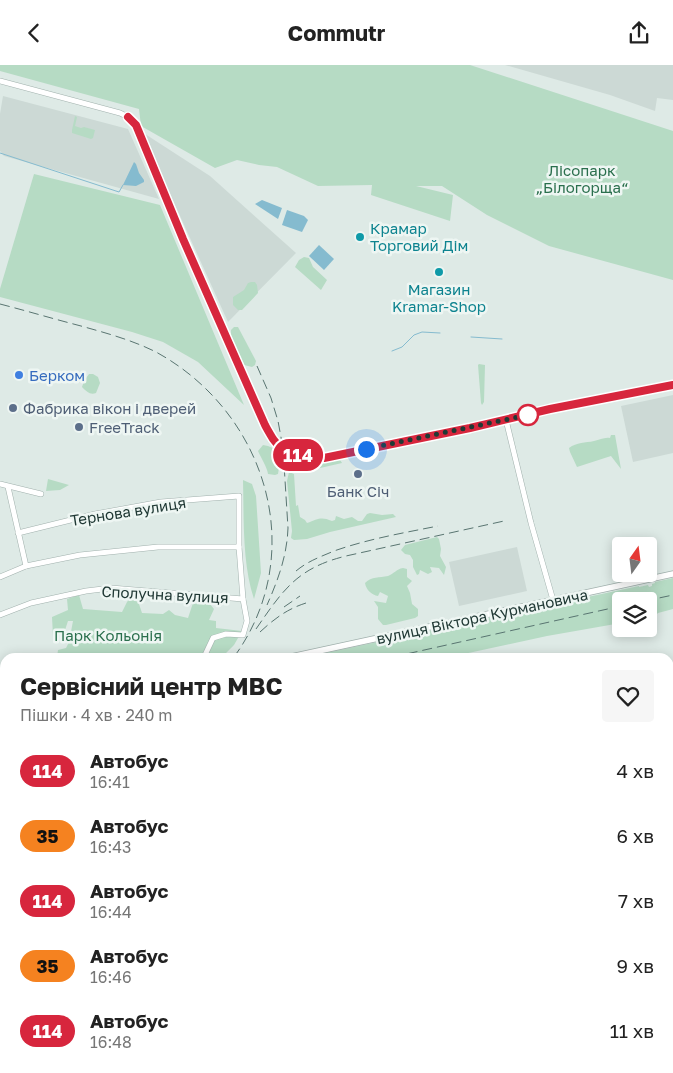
<!DOCTYPE html>
<html lang="uk">
<meta charset="utf-8">
<style>
:root{--surface:#fff;--page:#f6f6f6;--text:#222;--muted:#767676}
body{margin:0;font-family:"Golos Text",sans-serif;background:var(--page);color:var(--text);height:100vh;display:flex;flex-direction:column;font-size:19px;white-space:nowrap}
*{box-sizing:border-box;margin:0}
p{font-size:16px;color:var(--muted)}
.icon{flex:none;width:28px;height:28px;fill:none;stroke:currentColor;stroke-width:2;stroke-linecap:round;stroke-linejoin:round}
.map{position:relative;flex:1;overflow:hidden}
.side{position:absolute;left:0px;top:588px;width:674px;height:421px;display:flex;flex-direction:column;background:var(--surface);border-radius:15px 15px 0 0;box-shadow:0 2px 12px #0003}
.side>*{flex:none}
.badge{padding:0 10px;border-radius:16px;font-size:18px;line-height:32px}
.needle{width:32px;rotate:14deg}
.controls{position:absolute;left:612px;top:472px;display:grid;gap:10px}
.controls a{display:grid;place-items:center;width:45px;height:45px;border-radius:5px;background:var(--surface);box-shadow:0 2px 12px #0003;font-size:25px}
.you{position:absolute;width:25px;height:25px;margin:-12px;border:4px solid #fff;border-radius:50%;background:#1a73e8;box-shadow:0 0 0 8px #1a73e833}
.map>.badge{position:absolute;translate:-50% -50%;box-shadow:0 0 0 2px #fff}
.round{display:grid;place-items:center;flex:none;width:52px;height:52px;border-radius:5px;background:var(--page)}
.overview{display:flex;align-items:center;justify-content:space-between;height:85px;padding:0 20px}
h1{font-size:24px;font-weight:700;line-height:38px}
ul{padding:0;list-style:none}
li{display:flex;align-items:center;gap:15px;height:65px;padding:0 20px}
li div{flex:1}
li b{display:block;font-size:19px}
li em{font-style:normal}
li .badge{min-width:55px;font-weight:700;text-align:center}
header{display:flex;justify-content:space-between;align-items:center;height:65px;padding:0 20px;background:var(--surface);font-size:22px;font-weight:700}
.map>svg:first-child{display:block}
.built{fill:#ccd9d5}
.green{fill:#b6dbc4}
.water{fill:#85bbcf}
.lines{fill:none;stroke-linecap:round;stroke-linejoin:round}
.stream{stroke:#85bbcf;stroke-width:1}
.minor-casing{stroke:#a1b1ad;stroke-width:6}
.tertiary-casing{stroke:#a1b1ad;stroke-width:7}
.primary-casing{stroke:#bcc4c2;stroke-width:9}
.minor{stroke:#fff;stroke-width:5}
.tertiary{stroke:#fff;stroke-width:5.5}
.primary{stroke:#629f97;stroke-width:8}
.rail{stroke:#597571;stroke-width:1;stroke-dasharray:10 5;stroke-linecap:butt}
.line-casing{stroke:#fff;stroke-width:11}
.line{stroke:#d7263d;stroke-width:8}
.walk{stroke:#203935;stroke-width:5;stroke-dasharray:0 9}
.culture-dot{fill:#0f9aa8;stroke:#eef6f3;stroke-width:2}
.shop-dot{fill:#3f7fe0;stroke:#eef6f3;stroke-width:2}
.service-dot{fill:#5c6f8a;stroke:#eef6f3;stroke-width:2}
.stop-dot{fill:#fff;stroke:#d7263d;stroke-width:2.5}
.labels{text-anchor:middle;dominant-baseline:central;stroke-width:5;stroke-linejoin:round;paint-order:stroke}
.park-label{font-size:15px;fill:#2a6f4d;stroke:#eef6f3}
.culture-label{font-size:15px;fill:#0d838f;stroke:#eef6f3;text-anchor:start}
.shop-label{font-size:15px;fill:#366cbe;stroke:#eef6f3;text-anchor:start}
.service-label{font-size:15px;fill:#4e5e75;stroke:#eef6f3;text-anchor:start}
.street-label{font-size:15px;fill:#203935;stroke:#eef6f3}
</style>
<header><svg class="icon" aria-label="back" viewBox="0 0 24 24"><path d="M15 5l-7 7 7 7"/></svg>Commutr<svg class="icon" aria-label="share" viewBox="0 0 24 24"><path d="M12 15V3M7 8l5-5 5 5M5 13v7h14v-7"/></svg></header>
<div class="map">
<svg width="673" height="1008" viewBox="0 0 673 1008">
<rect width="100%" height="100%" fill="#deeae6"/>
<g class="built">
<path d="M505 0H673V35L657 33 655 46 610 30Z"/>
<path d="M3 31 128 64 159 134 4 91 0 86V49Z"/>
<path d="M142 67 210 111 296 188 228 257Z"/>
<path d="M673 330V388L633 397 621 341Z"/>
<path d="M517 482 527 526 459 541 449 497Z"/>
<path d="M356 1004H636L642 1006 641 1008H354Z"/>
</g>
<g class="green">
<path d="M0 0H470L673 66V215L549 181 487 150 442 121H416L453 130 450 156 371 130 372 120 318 121 277 102 259 100 237 95 215 103 141 61 139 44 0 6Z"/>
<path d="M75 51 77 52 75 61 81 63 84 62 95 65 93 73 91 74 72 68V65Z"/>
<path d="M34 109 160 140 244 340 198 297 163 277 132 267 0 232V224Z"/>
<path d="M304 192 309 193 313 202 327 215 321 225 295 202 299 195Z"/>
<path d="M251 217H255L257 220 258 228 242 245H238L233 240V232L244 225 248 218Z"/>
<path d="M234 262H238L256 296 255 300 252 302 244 300 231 272V265Z"/>
<path d="M479 299 485 300 484 337 482 340 481 338 478 300Z"/>
<path d="M89 309H93L98 312 100 318 96 328C90 330 87 327 82 322L84 316Z"/>
<path d="M611 370H615L621 404 611 391 577 402 570 387 569 383C577 377 585 378 594 376 600 375 604 372 610 373Z"/>
<path d="M263 380 268 381 275 384C278 392 280 400 278 409L275 410 268 409C267 402 261 393 258 386Z"/>
<path d="M339 393 342 398 307 406 305 397 323 396Z"/>
<path d="M289 407 294 409 296 441 298 440 300 452 305 455 307 458C318 454 321 451 332 456L335 455 336 451 344 454 352 452 358 456H362L367 449 370 448 382 450 393 449 396 452 330 467 307 474 294 475 291 473 292 466 287 416Z"/>
<path d="M48 414 69 420 60 425 46 426Z"/>
<path d="M243 415 252 419 256 431 261 508 254 534C242 498 244 453 243 415Z"/>
<path d="M437 472 439 474 441 484 440 491 446 502 444 510 439 503 430 502 432 507 428 509 420 505 419 509 417 510 413 502V495L410 490 405 489 401 485 405 480Z"/>
<path d="M403 503 407 504V512L412 516 407 521 410 528 412 539 418 544V551L415 553 386 560H383L378 554V542L374 536 386 538 388 531 380 527 378 531C372 530 366 525 365 518 372 511 379 513 388 511 394 509 396 504 403 503Z"/>
<path d="M673 513V544L658 548 655 551 649 552V536H621V558L547 571 450 592H307L639 521V522L648 520 649 522 652 521V519L655 518V517Z"/>
<path d="M79 530 83 544 122 547 127 537 132 531 138 530 139 539 142 548 163 549 169 545 175 550 188 553 195 532 205 533 214 544 209 555 216 556V563L242 566 234 580 222 592H57L58 585 66 583 69 577 73 556H68L64 568 53 571 52 552 68 545 67 534Z"/>
<path d="M5 831V1004H36L37 1008H7L0 996V836Z"/>
<path d="M673 959V1008H650L652 1004H669V968Z"/>
<path d="M44 1004H85L82 1008H45Z"/>
<path d="M89 1004H189V1008H86Z"/>
</g>
<g class="water">
<path d="M134 97 136 99 139 108 144 115V117L136 121 123 120Z"/>
<path d="M262 135 282 143 278 154 255 139Z"/>
<path d="M287 145 304 151 308 155 302 167 282 160Z"/>
<path d="M319 180 334 194 324 205 309 191Z"/>
</g>
<g class="lines">
<g class="stream">
<path d="M0 88 119 127 123 120"/>
<path d="M471 272 502 274"/>
<path d="M392 286 402 282 414 270 422 267 440 268"/>
</g>
<g class="minor-casing">
<g id="minor">
<path d="M0 16 120 48 128 52 136 60 183 174 265 360C267 364 270 369 273 374 284 390 306 393 324 393L470 363 554 344 673 320"/>
<path d="M506 355 531 458 553 535"/>
<path d="M0 419 41 429"/>
<path d="M8 422 26 501"/>
<path d="M18 468 95 449 161 437 239 431V482L243 534 247 556 243 570 226 569 213 573 205 590 201 592"/>
<path d="M0 512 26 501 80 490 158 482H239"/>
<path d="M0 550 31 538 86 526 111 523 243 534"/>
<path d="M669 790 673 792"/>
</g>
</g>
<g class="tertiary-casing">
<g id="tertiary">
<path d="M291 592 673 509"/>
<path d="M0 647H5"/>
<path d="M0 728 5 726"/>
<path d="M0 738 5 735"/>
<path d="M0 820 5 815"/>
<path d="M669 924 673 926"/>
</g>
</g>
<g class="primary-casing">
<g id="primary">
<path d="M669 675H673"/>
<path d="M0 701H5"/>
</g>
</g>
<use href="#minor" class="minor"/>
<use href="#tertiary" class="tertiary"/>
<use href="#primary" class="primary"/>
<g class="rail">
<path d="M0 239C27 246 54 254 81 261 106 268 132 275 156 287 266 347 310 488 234 592"/>
<path d="M257 301 271 333 278 356 283 383 288 463C287 491 278 515 267 540"/>
<path d="M296 506C308 496 320 492 334 486 368 474 403 468 438 461"/>
<path d="M645 536 673 530"/>
<path d="M284 542 300 531"/>
<path d="M256 564C283 525 297 503 346 491L504 456"/>
<path d="M260 567C274 554 287 544 306 538"/>
<path d="M393 592 621 541"/>
<path d="M0 774 5 769"/>
<path d="M0 785 5 780"/>
<path d="M0 995 5 993"/>
<path d="M307 1004 314 1008"/>
</g>
</g>
<g class="lines">
<g class="line-casing">
<path id="line" d="M128 52 136 60 183 174 265 360C267 364 270 369 273 374 284 390 306 393 324 393L470 363 550 344 673 320"/>
</g>
<use href="#line" class="line"/>
<path class="walk" d="M366 384 528 350"/>
</g>
<g class="culture-dot">
<circle cx="360" cy="172" r="5"/>
<circle cx="439" cy="207" r="5"/>
</g>
<circle class="shop-dot" cx="19" cy="310" r="5"/>
<g class="service-dot">
<circle cx="13" cy="343" r="5"/>
<circle cx="79" cy="362" r="5"/>
<circle cx="358" cy="409" r="5"/>
</g>
<circle class="stop-dot" cx="528" cy="350" r="10"/>
<g class="labels">
<g class="park-label">
<text x="582" y="105">Лісопарк<tspan x="582" dy="17">„Білогорща“</tspan></text>
<text x="108" y="570">Парк Кольонія</text>
</g>
<g class="culture-label">
<text x="370" y="163">Крамар<tspan x="370" dy="17">Торговий Дім</tspan></text>
<text x="439" y="224" text-anchor="middle">Магазин<tspan x="439" dy="17">Kramar-Shop</tspan></text>
</g>
<g class="shop-label">
<text x="29" y="310">Берком</text>
</g>
<g class="service-label">
<text x="23" y="343">Фабрика вікон і дверей</text>
<text x="89" y="362">FreeTrack</text>
<text x="358" y="426" text-anchor="middle">Банк Січ</text>
</g>
<g class="street-label">
<text transform="translate(128 446) rotate(-9)">Тернова вулиця</text>
<text transform="translate(165 529) rotate(3)">Сполучна вулиця</text>
<text transform="translate(482 551) rotate(-12)">вулиця Віктора Курмановича</text>
</g>
</g>
</svg>
<div class="controls">
<a><svg class="needle" viewBox="-14 -14 28 28"><path d="M0-13l5 13h-10z" fill="#e53935"/><path d="M0 13l5-13h-10z" fill="#767676"/></svg></a>
<a><svg class="icon" aria-label="layers" viewBox="0 0 24 24"><path d="M12 4l9 5-9 5-9-5zM3 14l9 5 9-5"/></svg></a>
</div>
<div class="you" style="left:366px;top:384px"></div>
<b class="badge" style="left:298px;top:390px;background:#d7263d;color:#fff">114</b>
<section class="side">
<div class="overview"><div><h1>Сервісний центр МВС</h1><p>Пішки · 4 хв · 240 m</p></div><a class="round"><svg class="icon" aria-label="heart" viewBox="0 0 24 24"><path d="M12 20l-8-8c-3-5 5-10 8-4 3-6 11-1 8 4z"/></svg></a></div>
<ul>
<li><span class="badge" style="background:#d7263d;color:#fff">114</span><div><b>Автобус</b><p>16:41</p></div><em>4 хв</em></li>
<li><span class="badge" style="background:#f58220;color:#111">35</span><div><b>Автобус</b><p>16:43</p></div><em>6 хв</em></li>
<li><span class="badge" style="background:#d7263d;color:#fff">114</span><div><b>Автобус</b><p>16:44</p></div><em>7 хв</em></li>
<li><span class="badge" style="background:#f58220;color:#111">35</span><div><b>Автобус</b><p>16:46</p></div><em>9 хв</em></li>
<li><span class="badge" style="background:#d7263d;color:#fff">114</span><div><b>Автобус</b><p>16:48</p></div><em>11 хв</em></li>
</ul>
</section>
</div>
